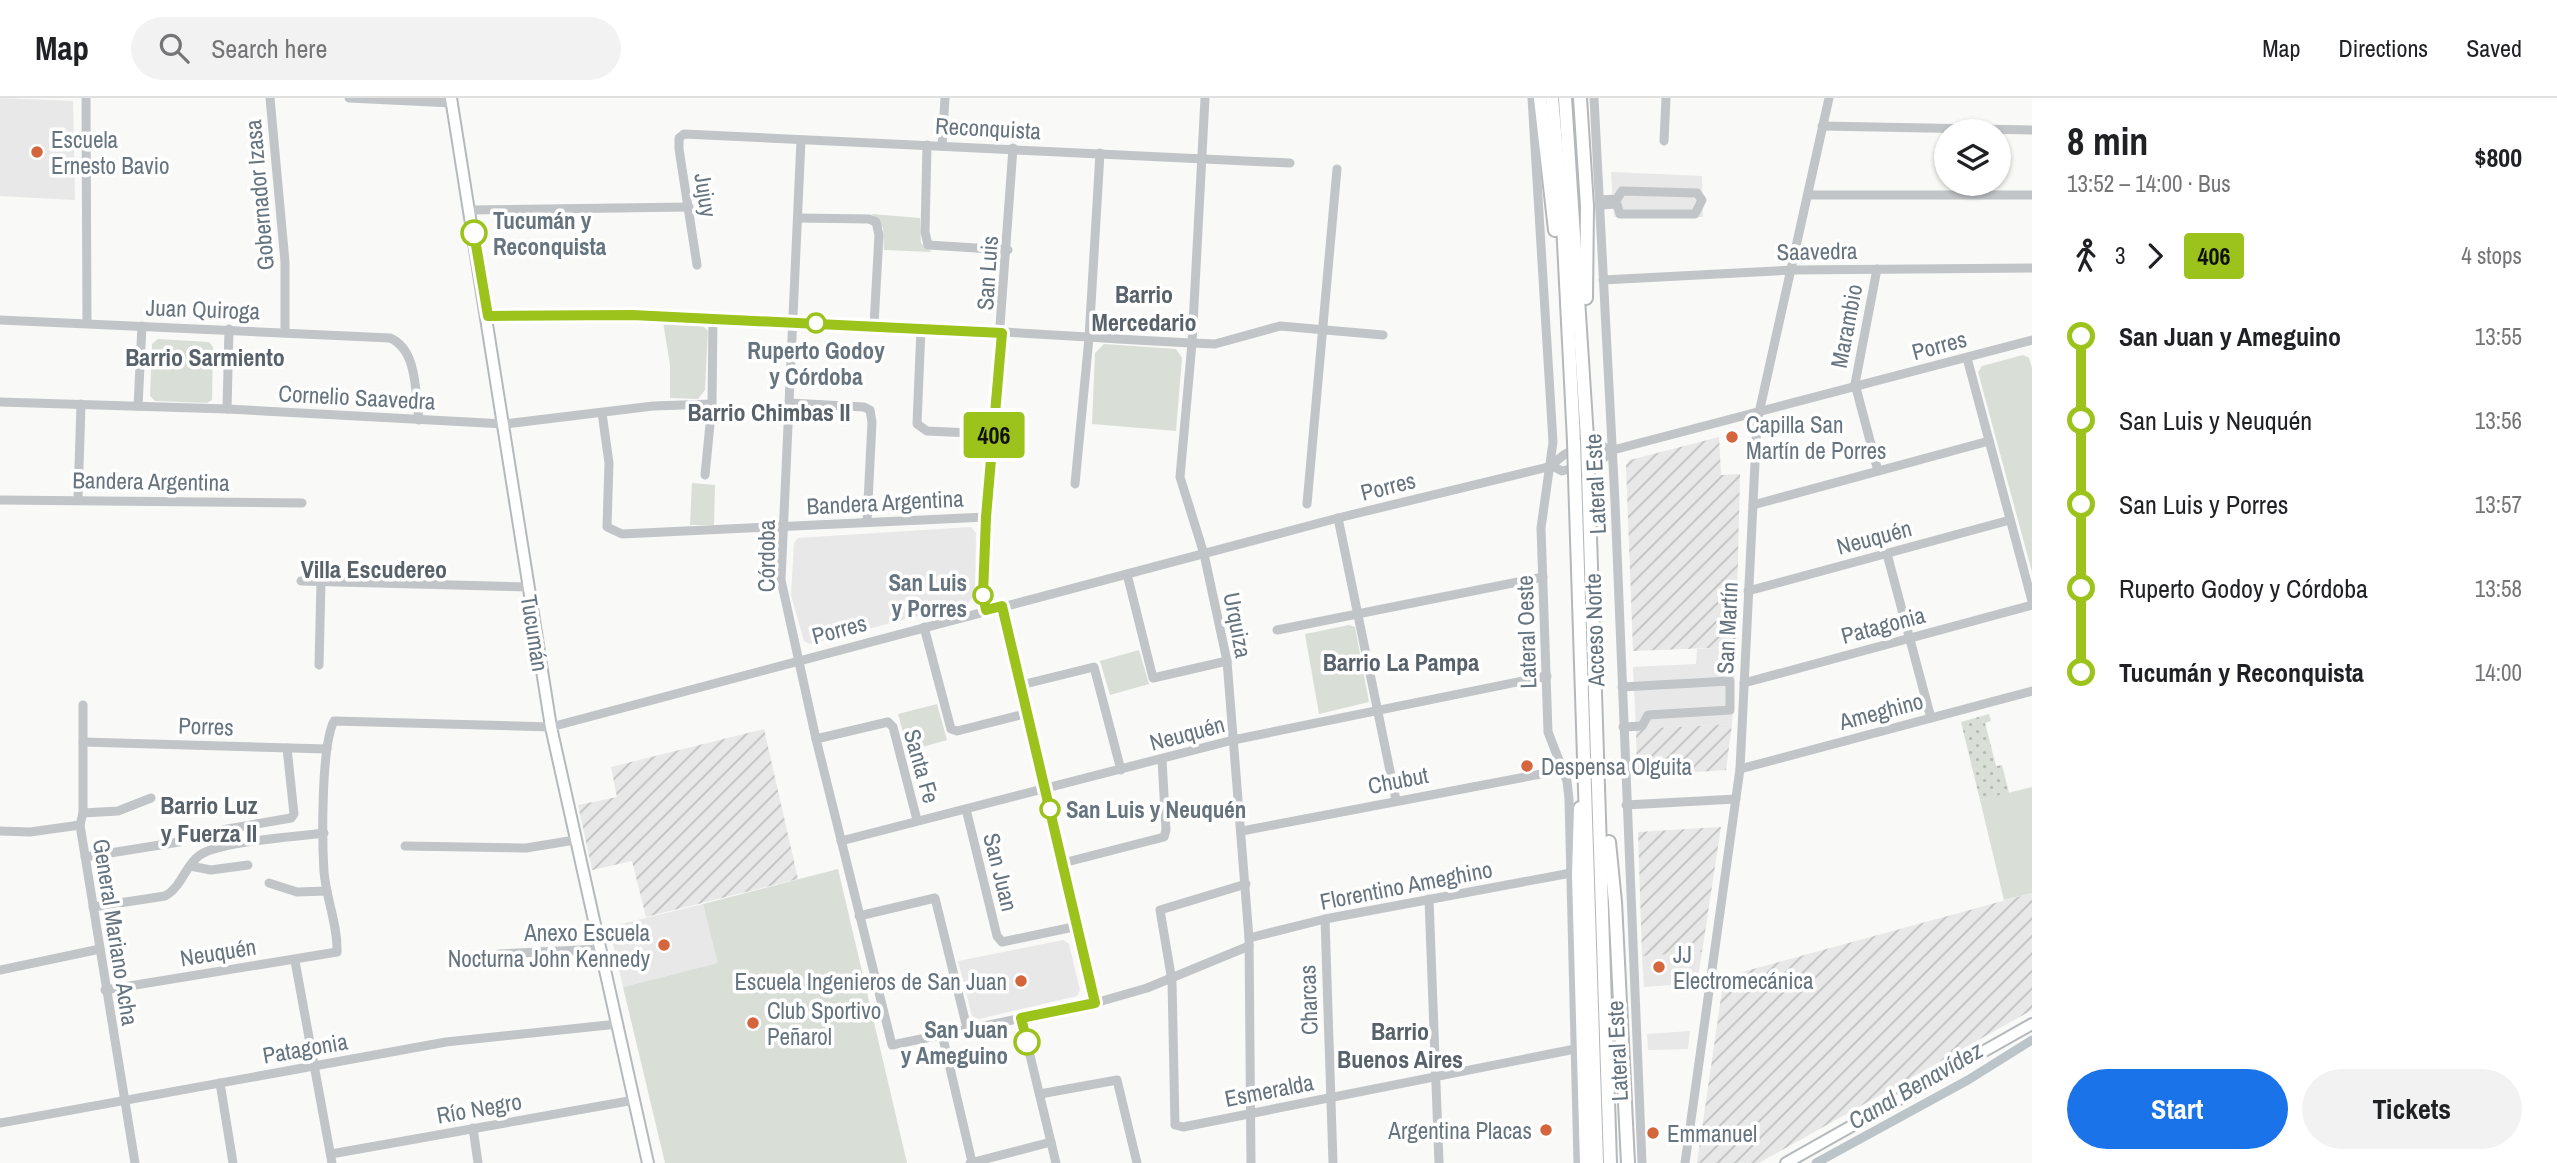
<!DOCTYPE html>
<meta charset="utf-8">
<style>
:root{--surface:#fff;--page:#f2f2f2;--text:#202124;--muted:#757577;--line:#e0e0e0;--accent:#1a73e8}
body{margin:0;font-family:"Archivo Narrow",sans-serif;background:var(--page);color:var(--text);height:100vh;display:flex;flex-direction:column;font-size:26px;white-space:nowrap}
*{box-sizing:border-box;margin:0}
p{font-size:23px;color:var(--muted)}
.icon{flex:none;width:38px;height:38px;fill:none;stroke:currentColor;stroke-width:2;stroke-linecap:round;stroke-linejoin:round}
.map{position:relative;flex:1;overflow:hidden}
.side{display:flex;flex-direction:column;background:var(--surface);width:525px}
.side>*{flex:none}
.badge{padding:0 14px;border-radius:5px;font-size:24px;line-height:46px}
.controls{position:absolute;left:1934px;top:21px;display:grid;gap:14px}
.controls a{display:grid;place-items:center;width:77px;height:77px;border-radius:50%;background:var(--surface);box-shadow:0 2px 5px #0004;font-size:35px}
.map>.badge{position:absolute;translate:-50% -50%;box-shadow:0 0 0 4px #fff}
.legs{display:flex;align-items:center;gap:10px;height:77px;padding:0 35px;font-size:23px}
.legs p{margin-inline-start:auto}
.overview{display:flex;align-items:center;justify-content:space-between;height:119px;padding:0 35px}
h1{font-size:38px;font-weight:700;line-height:52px}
.action{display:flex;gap:14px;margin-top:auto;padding:14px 35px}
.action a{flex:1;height:80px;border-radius:42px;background:var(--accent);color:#fff;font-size:28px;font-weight:700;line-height:80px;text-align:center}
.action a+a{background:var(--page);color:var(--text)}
ul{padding:0 35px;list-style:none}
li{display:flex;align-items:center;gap:24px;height:84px;font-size:26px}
li i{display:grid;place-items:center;width:10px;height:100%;margin:0 9px;background:currentColor}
li i::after{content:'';width:18px;height:18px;margin:-9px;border:5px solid;border-radius:50%;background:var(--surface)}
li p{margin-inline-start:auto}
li:first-child i{background:linear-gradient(#0000 50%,currentColor 0)}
li:last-child i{background:linear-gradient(currentColor 50%,#0000 0)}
header{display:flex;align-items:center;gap:42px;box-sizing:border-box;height:98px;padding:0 35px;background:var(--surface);border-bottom:2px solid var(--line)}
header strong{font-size:33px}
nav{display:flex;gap:38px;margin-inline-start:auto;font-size:24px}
.search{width:490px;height:63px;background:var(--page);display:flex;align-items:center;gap:18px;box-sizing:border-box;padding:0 24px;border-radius:38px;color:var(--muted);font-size:26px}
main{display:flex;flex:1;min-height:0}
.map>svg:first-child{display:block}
.built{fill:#e7e8e7}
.industrial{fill:url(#industrial-furrows)}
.grass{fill:url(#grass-dots)}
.park{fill:#d9ded7}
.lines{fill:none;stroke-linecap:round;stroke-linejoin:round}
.canal{stroke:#bbc4c8;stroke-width:9}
.major-casing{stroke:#b4b9bc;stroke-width:14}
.highway-casing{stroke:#b4b8bb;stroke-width:16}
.minor{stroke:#c1c5c8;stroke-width:9}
.major{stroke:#fff;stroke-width:10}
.highway{stroke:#fff;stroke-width:12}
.highway-bridge-casing{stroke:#b4b8bb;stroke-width:16;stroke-linecap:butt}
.highway-bridge{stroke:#fff;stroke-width:12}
.line-1-casing{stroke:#fff;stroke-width:16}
.line-1{stroke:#9cc31c;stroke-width:10}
.poi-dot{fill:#d4653d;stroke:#fff;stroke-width:2.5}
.stop-1-dot{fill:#fff;stroke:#9cc31c;stroke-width:3.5}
.labels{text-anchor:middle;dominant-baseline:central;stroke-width:7;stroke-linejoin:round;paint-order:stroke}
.street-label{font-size:23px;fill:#66747f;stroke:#fff}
.poi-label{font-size:23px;fill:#66747f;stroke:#fff;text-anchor:start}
.stop-label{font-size:23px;font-weight:bold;fill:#66747f;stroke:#fff;text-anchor:start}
.neighbourhood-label{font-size:24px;font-weight:bold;fill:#58626b;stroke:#fff}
.water-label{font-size:24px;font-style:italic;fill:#677880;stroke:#fff}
</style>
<header>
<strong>Map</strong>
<div class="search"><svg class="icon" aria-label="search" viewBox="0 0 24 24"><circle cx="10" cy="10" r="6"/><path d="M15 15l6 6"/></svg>Search here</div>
<nav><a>Map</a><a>Directions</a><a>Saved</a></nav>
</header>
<main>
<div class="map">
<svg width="2032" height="1065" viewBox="0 0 2032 1065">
<defs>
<pattern id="industrial-furrows" width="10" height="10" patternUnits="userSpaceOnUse" patternTransform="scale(1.75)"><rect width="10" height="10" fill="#e7e8e7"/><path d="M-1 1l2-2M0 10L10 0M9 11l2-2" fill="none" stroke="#bfc1c0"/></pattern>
<pattern id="grass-dots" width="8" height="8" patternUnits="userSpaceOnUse" patternTransform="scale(1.75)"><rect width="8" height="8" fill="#d9ded7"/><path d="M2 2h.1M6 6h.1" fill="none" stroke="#b4b9b4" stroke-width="1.8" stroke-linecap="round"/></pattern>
</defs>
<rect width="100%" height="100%" fill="#f9f9f7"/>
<g class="built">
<path d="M0 0 73 3 75 102 0 98Z"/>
<path d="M1611 74 1702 78 1703 119H1614Z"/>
<path d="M971 429 976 435 975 497 968 505 810 546 804 543 791 497 794 445 798 440Z"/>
<path d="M1736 549 1732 626 1636 631 1633 569 1696 566 1697 551Z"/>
<path d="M703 806 719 865 623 889 609 829Z"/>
<path d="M1063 842 1069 846 1080 892 1077 898 979 921 972 918 958 863Z"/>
<path d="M1702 854 1697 885 1644 889 1642 858Z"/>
<path d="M1690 933 1688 951 1648 952 1647 936Z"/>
</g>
<g class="industrial">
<path d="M1719 339 1721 377 1740 376 1736 549 1633 553 1626 367 1630 362Z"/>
<path d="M1732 626 1726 672 1637 678 1636 631Z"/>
<path d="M764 631 798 781 646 819 632 763 592 772 578 707 617 699 611 669Z"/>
<path d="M1721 729 1702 854 1642 858 1638 734Z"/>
<path d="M2032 795V912L1759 1065H1697L1724 879Z"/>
</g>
<path class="grass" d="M1989 616 1991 623 1985 625 1996 668 2002 667 2009 695 1980 702 1961 624Z"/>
<g class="park">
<path d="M872 116 920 120 921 145 932 154 884 152 883 130Z"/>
<path d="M663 223 701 226 708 233 705 292 698 301 670 300V267Z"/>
<path d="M158 241 209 244 213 249 212 302 207 305 155 303 150 298 152 246Z"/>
<path d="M1104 246 1176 251 1182 260 1176 333 1092 326 1095 255Z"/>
<path d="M2023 257 2029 260 2032 270V474L1978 274 1982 268Z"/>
<path d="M692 385 715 387 714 427H690Z"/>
<path d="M1349 527 1355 529 1369 604 1319 616 1305 536Z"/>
<path d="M1139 552 1149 586 1110 597 1100 563Z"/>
<path d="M937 606 947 642 908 653 898 616Z"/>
<path d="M2032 689V795L2004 802 1980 702Z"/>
<path d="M838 771 907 1065H665L623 889 718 865 703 806Z"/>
</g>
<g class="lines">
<path class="canal" d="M1816 1065 1968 982 2032 942"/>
<g class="major-casing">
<g id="major">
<path d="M451 0 551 629 648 1065"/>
<path d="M1786 1065 2032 926"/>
</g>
</g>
<g class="highway-casing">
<g id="highway">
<path d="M1540 0 1555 132"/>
<path d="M1552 0 1563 125 1574 343"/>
<path d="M1565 0 1587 340"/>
<path d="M1580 0 1587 108 1586 200"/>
<path d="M1588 375 1610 1065"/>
<path d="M1575 378 1597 1065"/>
<path d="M1580 710 1578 777 1586 1065"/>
<path d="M1609 744 1615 804 1628 1065"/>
</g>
</g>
<g class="minor">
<path d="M86 0 87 225"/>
<path d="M270 0 285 164V233"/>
<path d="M349 0 452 5"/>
<path d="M1205 0 1192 245 1180 379 1204 456 1227 563 1249 840 1251 1065"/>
<path d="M1532 0 1553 344 1541 430 1548 634 1567 683 1569 701 1578 1065"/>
<path d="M1594 0 1615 404 1642 1065"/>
<path d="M1822 28 2032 32"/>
<path d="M801 42 781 482 816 641 892 947 1095 905 1147 890 1249 848"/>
<path d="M1664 43 1666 0"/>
<path d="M927 47 925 134 928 147 1008 152"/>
<path d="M942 47 945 0"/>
<path d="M1808 97H2032"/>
<path d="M1600 102 1617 101 1622 93 1697 95 1702 102 1695 116H1620L1617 106 1601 107"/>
<path d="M469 112 689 109"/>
<path d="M798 120 869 121 876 124 879 137 874 227"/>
<path d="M697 167 679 51V40L684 36 1290 65"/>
<path d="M1877 171 1855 286 1878 373"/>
<path d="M1603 182 1792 172 2032 170"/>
<path d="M488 218C722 211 958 233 1192 245L1215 246 1280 228 1383 237"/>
<path d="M0 222 390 240C418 252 415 295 419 322"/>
<path d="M921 230 917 326 927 333 994 336"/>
<path d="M1967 260 2032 503"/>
<path d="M0 304 227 311 505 326 653 308 712 306"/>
<path d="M790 305 864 309 870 312 872 324 867 424"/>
<path d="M138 308 142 228"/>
<path d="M227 311 229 231"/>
<path d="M602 315 609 365 607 429 622 436 986 419"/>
<path d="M1552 368 1562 373 1600 363 1613 352 2032 242"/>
<path d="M705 377 712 306 713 220"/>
<path d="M1075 386 1089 240 1100 55"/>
<path d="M78 401 81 306"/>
<path d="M0 402 302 405"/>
<path d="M1307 406 1337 71"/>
<path d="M1753 407 1989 343"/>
<path d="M1338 420 1396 702"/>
<path d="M1887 456 1931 620"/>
<path d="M1127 476 1153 580 1227 563"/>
<path d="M301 483 528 489"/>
<path d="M1748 493 2010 422"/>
<path d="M1002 508 1095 905"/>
<path d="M986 512 983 497 986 419 1013 50"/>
<path d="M924 529 951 631 957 633 1028 615"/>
<path d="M1277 532 1543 479"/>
<path d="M319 567 321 484"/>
<path d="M1744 585 2032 507"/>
<path d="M1021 587 1094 569 1121 672"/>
<path d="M1622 589 1730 583V612L1648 617 1642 628 1623 629"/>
<path d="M83 607V715L80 727 135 1065"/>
<path d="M816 641 888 624 893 629 917 722"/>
<path d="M83 644 327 651"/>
<path d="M1740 671 2032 593"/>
<path d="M1626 707 1736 701"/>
<path d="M966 711 997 838 1002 844 1078 828"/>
<path d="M83 715 118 713 151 700"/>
<path d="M222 732 291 720 294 716 287 650"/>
<path d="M0 733 30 734 80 727"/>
<path d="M1242 733 1562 672"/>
<path d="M841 743 1233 642 1547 578"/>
<path d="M405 748 526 750 575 742"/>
<path d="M85 759 179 744"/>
<path d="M1063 765 1164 739 1166 732 1162 662"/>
<path d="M190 768 211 772 248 767"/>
<path d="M269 785 297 794 327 793"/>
<path d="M1246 786 1160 812 1172 883 1175 1027 1183 1029 1575 951"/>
<path d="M1429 801 1439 1065"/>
<path d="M93 809 165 798C182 789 185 767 200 757 221 743 296 739 324 735"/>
<path d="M859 818 935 800 967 930"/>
<path d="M1325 821 1333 1065"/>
<path d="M1249 840 1325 821 1571 775"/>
<path d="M499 856 600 851"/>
<path d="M295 863 332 1065"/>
<path d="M0 872 100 851"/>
<path d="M105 892 337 854C338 827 326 800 324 774 322 743 321 648 334 623L551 629 1338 420 1552 368C1566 350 1592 343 1613 352"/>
<path d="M1021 920 1056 1065"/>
<path d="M942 936 972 1064"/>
<path d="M220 985 233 1065"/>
<path d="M1040 996 1117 982 1137 1065"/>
<path d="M0 1025 446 944 618 926"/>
<path d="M473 1030 478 1065"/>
<path d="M331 1056 634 1002"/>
<path d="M970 1065 1051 1044"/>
<path d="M1685 1065 1740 671 1757 324 1829 0"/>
</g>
<use href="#major" class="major"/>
<use href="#highway" class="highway"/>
<g class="highway-bridge-casing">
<g id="highway-bridge">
<path d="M1587 340 1588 375"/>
<path d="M1574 343 1575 378"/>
</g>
</g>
<use href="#highway-bridge" class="highway-bridge"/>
</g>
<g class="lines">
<g class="line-1-casing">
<path id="line-1" d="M474 135 488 218 632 217 1002 235 986 419 983 497 986 512 1002 508 1095 905 1021 920 1027 944"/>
</g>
<use href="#line-1" class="line-1"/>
</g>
<g class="poi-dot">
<circle cx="37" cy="54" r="7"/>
<circle cx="1732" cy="339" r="7"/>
<circle cx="1527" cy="668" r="7"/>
<circle cx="664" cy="847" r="7"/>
<circle cx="1659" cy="869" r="7"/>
<circle cx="1021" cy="883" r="7"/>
<circle cx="753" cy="925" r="7"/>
<circle cx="1546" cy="1032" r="7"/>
<circle cx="1653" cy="1035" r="7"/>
</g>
<g class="stop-1-dot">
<circle cx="474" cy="135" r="12"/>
<circle cx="816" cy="225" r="9"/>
<circle cx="983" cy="497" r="9"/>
<circle cx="1050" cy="711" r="9"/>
<circle cx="1027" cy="944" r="12"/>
</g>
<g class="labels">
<g class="street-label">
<text transform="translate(988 30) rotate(3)">Reconquista</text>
<text transform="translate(259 97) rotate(-95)">Gobernador Izasa</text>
<text transform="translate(706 97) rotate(81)">Jujuy</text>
<text transform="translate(1817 153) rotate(-1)">Saavedra</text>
<text transform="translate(987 175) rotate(-86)">San Luis</text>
<text transform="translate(203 211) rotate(2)">Juan Quiroga</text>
<text transform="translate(1846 228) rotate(-79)">Marambio</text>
<text transform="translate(1939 247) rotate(-15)">Porres</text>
<text transform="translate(357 299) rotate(3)">Cornelio Saavedra</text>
<text transform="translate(151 383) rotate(1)">Bandera Argentina</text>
<text transform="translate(1595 386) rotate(-93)">Lateral Este</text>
<text transform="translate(1388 388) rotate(-14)">Porres</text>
<text transform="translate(885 404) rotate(-3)">Bandera Argentina</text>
<text transform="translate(1874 439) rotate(-15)">Neuquén</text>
<text transform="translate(766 458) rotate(-90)">Córdoba</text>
<text transform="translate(1238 527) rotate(79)">Urquiza</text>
<text transform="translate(1883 527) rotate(-15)">Patagonia</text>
<text transform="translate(1727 530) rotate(-87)">San Martín</text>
<text transform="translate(839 531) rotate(-15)">Porres</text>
<text transform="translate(1594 532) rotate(-92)">Acceso Norte</text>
<text transform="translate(1526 534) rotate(-92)">Lateral Oeste</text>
<text transform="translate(535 535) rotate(81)">Tucumán</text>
<text transform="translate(1881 613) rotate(-15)">Ameghino</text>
<text transform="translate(206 628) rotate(2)">Porres</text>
<text transform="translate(1187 635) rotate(-15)">Neuquén</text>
<text transform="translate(922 668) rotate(74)">Santa Fe</text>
<text transform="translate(1398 682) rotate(-11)">Chubut</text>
<text transform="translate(1001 774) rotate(76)">San Juan</text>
<text transform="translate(1406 787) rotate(-11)">Florentino Ameghino</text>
<text transform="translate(116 834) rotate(81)">General Mariano Acha</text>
<text transform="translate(218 854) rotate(-9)">Neuquén</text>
<text transform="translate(1308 902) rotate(-92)">Charcas</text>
<text transform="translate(305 950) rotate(-10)">Patagonia</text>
<text transform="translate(1617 953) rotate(-93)">Lateral Este</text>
<text transform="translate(1269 992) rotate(-11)">Esmeralda</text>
<text transform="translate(479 1010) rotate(-10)">Río Negro</text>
</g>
<g class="poi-label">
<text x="51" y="41">Escuela<tspan x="51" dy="26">Ernesto Bavio</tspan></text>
<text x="1746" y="326">Capilla San<tspan x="1746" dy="26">Martín de Porres</tspan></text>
<text x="1541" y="668">Despensa Olguita</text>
<text x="650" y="834" text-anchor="end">Anexo Escuela<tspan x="650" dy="26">Nocturna John Kennedy</tspan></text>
<text x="1673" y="856">JJ<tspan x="1673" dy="26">Electromecánica</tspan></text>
<text x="1007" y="883" text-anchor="end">Escuela Ingenieros de San Juan</text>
<text x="767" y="912">Club Sportivo<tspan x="767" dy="26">Peñarol</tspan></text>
<text x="1532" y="1032" text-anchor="end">Argentina Placas</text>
<text x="1667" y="1035">Emmanuel</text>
</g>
<g class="stop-label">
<text x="493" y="122">Tucumán y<tspan x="493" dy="26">Reconquista</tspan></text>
<text x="816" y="252" text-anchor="middle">Ruperto Godoy<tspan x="816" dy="26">y Córdoba</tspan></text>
<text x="967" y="484" text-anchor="end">San Luis<tspan x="967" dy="26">y Porres</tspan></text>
<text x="1066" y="711">San Luis y Neuquén</text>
<text x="1008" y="931" text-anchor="end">San Juan<tspan x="1008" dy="26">y Ameguino</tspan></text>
</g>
<g class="neighbourhood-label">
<text x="1144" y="196">Barrio<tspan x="1144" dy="28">Mercedario</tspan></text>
<text x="205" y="259">Barrio Sarmiento</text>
<text x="769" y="314">Barrio Chimbas II</text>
<text x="374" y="471">Villa Escudereo</text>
<text x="1401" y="564">Barrio La Pampa</text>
<text x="209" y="707">Barrio Luz<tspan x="209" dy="28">y Fuerza II</tspan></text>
<text x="1400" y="933">Barrio<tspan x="1400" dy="28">Buenos Aires</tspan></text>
</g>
<g class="water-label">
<text transform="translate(1915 987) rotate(-30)">Canal Benavídez</text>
</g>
</g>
</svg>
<div class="controls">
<a><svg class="icon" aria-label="layers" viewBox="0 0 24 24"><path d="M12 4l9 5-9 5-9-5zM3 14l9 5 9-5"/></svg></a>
</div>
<b class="badge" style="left:994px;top:337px;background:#9cc31c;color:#111">406</b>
</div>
<section class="side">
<div class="overview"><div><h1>8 min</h1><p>13:52 – 14:00 · Bus</p></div><b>$800</b></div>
<div class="legs"><svg class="icon" aria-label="walk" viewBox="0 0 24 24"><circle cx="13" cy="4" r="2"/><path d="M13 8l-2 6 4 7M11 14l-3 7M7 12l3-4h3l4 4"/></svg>3<svg class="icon" aria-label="forward" viewBox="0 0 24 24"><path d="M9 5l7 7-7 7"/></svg><b class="badge" style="background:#9cc31c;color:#111">406</b><p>4 stops</p></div>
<ul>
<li><i style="color:#9cc31c"></i><b>San Juan y Ameguino</b><p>13:55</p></li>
<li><i style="color:#9cc31c"></i><span>San Luis y Neuquén</span><p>13:56</p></li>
<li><i style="color:#9cc31c"></i><span>San Luis y Porres</span><p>13:57</p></li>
<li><i style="color:#9cc31c"></i><span>Ruperto Godoy y Córdoba</span><p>13:58</p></li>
<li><i style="color:#9cc31c"></i><b>Tucumán y Reconquista</b><p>14:00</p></li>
</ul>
<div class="action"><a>Start</a><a>Tickets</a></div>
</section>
</main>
